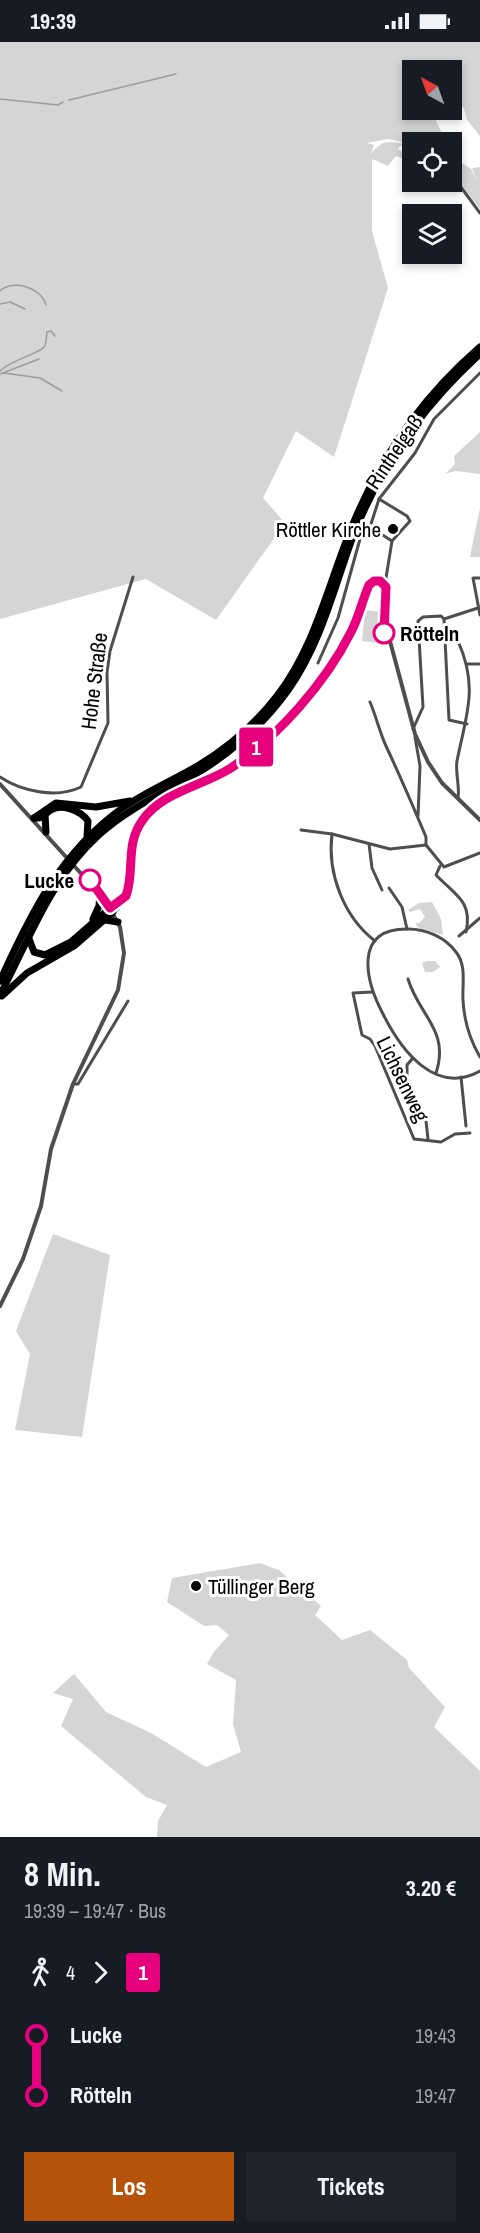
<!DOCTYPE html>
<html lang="de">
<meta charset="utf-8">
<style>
:root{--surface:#171b24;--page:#20242c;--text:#f1f3f6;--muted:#9ea1a6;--accent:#b45309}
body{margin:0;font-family:"Archivo Narrow",sans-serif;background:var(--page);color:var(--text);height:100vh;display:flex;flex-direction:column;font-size:22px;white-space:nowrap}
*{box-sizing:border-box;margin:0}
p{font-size:20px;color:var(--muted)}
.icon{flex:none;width:33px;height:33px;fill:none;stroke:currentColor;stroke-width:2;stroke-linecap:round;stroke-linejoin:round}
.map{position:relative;height:1795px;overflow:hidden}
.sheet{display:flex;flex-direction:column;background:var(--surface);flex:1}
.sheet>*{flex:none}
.badge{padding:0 12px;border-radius:4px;font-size:21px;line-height:39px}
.needle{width:39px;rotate:319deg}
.fabs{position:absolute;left:402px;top:18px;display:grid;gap:12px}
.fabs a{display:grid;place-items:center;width:60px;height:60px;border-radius:0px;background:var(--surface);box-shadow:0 3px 9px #0003;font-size:30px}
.map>.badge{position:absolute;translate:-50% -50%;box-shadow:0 0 0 3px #fff}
.legs{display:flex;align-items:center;gap:9px;height:66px;padding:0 24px;font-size:20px}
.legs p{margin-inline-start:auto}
.overview{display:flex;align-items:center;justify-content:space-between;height:102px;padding:0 24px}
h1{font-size:33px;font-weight:800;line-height:45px}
.primary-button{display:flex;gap:12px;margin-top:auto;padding:12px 24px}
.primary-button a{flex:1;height:69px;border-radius:0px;background:var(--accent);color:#fff;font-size:24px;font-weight:800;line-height:69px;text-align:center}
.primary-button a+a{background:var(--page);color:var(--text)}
ul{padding:0 24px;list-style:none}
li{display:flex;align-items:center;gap:21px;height:60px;font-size:22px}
li i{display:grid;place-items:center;width:9px;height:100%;margin:0 8px;background:currentColor}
li i::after{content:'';width:15px;height:15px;margin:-8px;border:4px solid;border-radius:50%;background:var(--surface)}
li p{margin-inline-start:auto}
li:first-child i{background:linear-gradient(#0000 50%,currentColor 0)}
li:last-child i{background:linear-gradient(currentColor 50%,#0000 0)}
.status{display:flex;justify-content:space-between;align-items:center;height:42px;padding:0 30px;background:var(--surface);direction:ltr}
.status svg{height:16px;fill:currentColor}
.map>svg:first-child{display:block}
.green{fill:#d5d5d5}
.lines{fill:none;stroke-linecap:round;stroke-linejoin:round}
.stream{stroke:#9c9c9c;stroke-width:1.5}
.minor{stroke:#4e4e4e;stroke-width:3}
.tertiary{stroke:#4e4e4e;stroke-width:4}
.motorway{stroke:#000;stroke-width:7}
.line-1-casing{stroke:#fff;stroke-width:14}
.line-1{stroke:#e6007e;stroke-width:9}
.poi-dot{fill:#000;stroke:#fff;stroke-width:2}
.stop-1-dot{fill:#fff;stroke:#e6007e;stroke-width:3}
.labels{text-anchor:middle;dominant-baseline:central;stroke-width:6;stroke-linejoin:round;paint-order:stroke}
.street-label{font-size:21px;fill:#000;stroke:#fff}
.poi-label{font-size:21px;fill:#000;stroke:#fff;text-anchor:end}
.stop-label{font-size:21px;font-weight:bold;fill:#000;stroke:#fff;text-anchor:start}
</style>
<div class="status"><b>19:39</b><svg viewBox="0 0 49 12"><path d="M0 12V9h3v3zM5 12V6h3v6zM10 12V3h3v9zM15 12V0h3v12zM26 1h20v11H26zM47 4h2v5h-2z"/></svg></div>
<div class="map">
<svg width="480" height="1795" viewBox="0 0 480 1795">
<rect width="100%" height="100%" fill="#fff"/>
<g class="green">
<path d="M0 0H480V94L467 78 464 66 452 58V28H412L410 34 407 25 412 68H423L430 75H434L444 95 451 100H435L427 97 419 100 415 99 412 102 388 97 367 101 374 103 371 112C383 95 395 100 412 104H400L398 107 412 117V120L396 114 388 124 372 117V189L388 246 334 415 296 389 263 456 285 481 216 578 146 537 0 577Z"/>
<path d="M452 114 471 127 477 138 472 126 480 125V119V167L452 131Z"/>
<path d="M480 390V432L455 429 445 432 455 422 454 414Z"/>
<path d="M480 466V515H470Z"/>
<path d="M365 568 382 570 379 601 362 599Z"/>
<path d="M432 860 441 877 443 893 417 885 416 881H419L425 875 420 867 410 870 408 868 419 861Z"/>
<path d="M427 919H435L440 925 433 930H425L422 921Z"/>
<path d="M53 1192 110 1213 82 1395 15 1388 30 1312 16 1289Z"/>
<path d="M260 1521 279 1528 321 1564 315 1573 342 1598 370 1588 407 1618 409 1626 445 1665 434 1685 480 1729V1795H157L158 1779 167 1763 146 1755 61 1684 73 1657 53 1651 74 1632 106 1670 151 1691 206 1725 241 1710 233 1682 236 1638 207 1622 213 1611 229 1593 217 1583 204 1584 167 1560 172 1536Z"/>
</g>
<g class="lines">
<g class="stream">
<path d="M0 57 58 63 63 60"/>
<path d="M69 58 176 32"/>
<path d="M0 249C13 237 41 245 46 263"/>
<path d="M0 262 10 260 25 267"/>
<path d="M0 329C10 318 39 312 44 305 47 301 46 295 47 290L51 289 55 294"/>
<path d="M4 331 40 336 62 349"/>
<path d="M0 332 39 317"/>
</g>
<g class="minor">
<path d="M452 133 480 171"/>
<path d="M379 457 407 474 410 479 392 499 385 542"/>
<path d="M370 485 392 499"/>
<path d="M480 536H473L480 573"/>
<path d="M444 577 449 678 467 682"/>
<path d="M446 599H458C479 646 466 673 457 719 455 731 460 744 458 756"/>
<path d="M318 621 338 576 360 497 371 482 379 457 415 411 434 377 480 331"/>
<path d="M468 622H480"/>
<path d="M370 660C376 674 380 691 386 704 400 734 413 764 426 795V803"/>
<path d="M413 687 423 665 418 579 423 575 441 574 444 577 478 566"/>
<path d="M415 695 420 724 418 774"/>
<path d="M0 735C21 749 56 757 81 745L108 681 107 630 110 609 133 535"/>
<path d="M301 788 332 792 390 807 426 803"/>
<path d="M332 792C327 832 344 875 375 899"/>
<path d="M369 802 372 826 382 848"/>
<path d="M426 803 444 825 480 811"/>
<path d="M440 824 436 833C455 853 473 859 466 890"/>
<path d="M389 846 402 865 407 887"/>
<path d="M459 894 480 876"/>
<path d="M408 937C419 974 450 988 436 1031"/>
<path d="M372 950 353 951 362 993 370 997 375 1004 414 1097 441 1100 455 1092 470 1091"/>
<path d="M480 1015C470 998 464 978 463 958 462 942 467 924 456 910 445 895 426 887 408 887 352 886 366 940 383 972 401 1008 435 1054 480 1029"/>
<path d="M412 1017 407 1023V1035L426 1079 428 1097"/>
<path d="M461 1035 466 1084"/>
<path d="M73 1042H78L128 959"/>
</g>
<g class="tertiary">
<path d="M0 742 105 858 120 885 124 911 118 948 73 1042 51 1107 41 1164 23 1217 0 1264"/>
<path d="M110 866 124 855"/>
<path d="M114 870C141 850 120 803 146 773 167 749 203 743 230 726 277 696 325 641 351 591 359 576 363 559 369 544L374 539H380L386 545 387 588 415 692 428 720 442 741 480 778"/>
</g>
<g class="motorway">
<path d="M45 773 46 790"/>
<path d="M34 776 56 761 96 765 130 759"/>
<path d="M34 776C43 777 44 772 51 768 63 761 81 769 88 779L87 795"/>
<path d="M93 877 99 864 100 850"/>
<path d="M105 878 118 880"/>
<path d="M28 894 34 910 45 913 71 900 110 866"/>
<path d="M0 939C30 873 60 811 121 767 145 750 174 738 199 723 229 705 256 681 277 654 313 607 326 551 347 497 375 423 420 357 480 305"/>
<path d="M0 953C30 896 50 837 100 792 132 763 171 748 207 725 239 704 267 678 289 647 321 601 333 549 352 497 379 426 424 363 480 312"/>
<path d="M2 954 27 931 74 904 113 870"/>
</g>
</g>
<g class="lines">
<g class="line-1-casing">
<path id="line-1" d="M90 838 110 866 126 854C135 829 125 803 142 779 161 750 203 744 231 726 278 695 326 640 351 590 359 575 362 559 369 543L374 539H380L386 545 384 591"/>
</g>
<use href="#line-1" class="line-1"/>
</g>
<g class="poi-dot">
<circle cx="393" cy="487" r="6"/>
<circle cx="196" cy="1544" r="6"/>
</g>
<g class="stop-1-dot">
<circle cx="384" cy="591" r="10"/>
<circle cx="90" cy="838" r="10"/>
</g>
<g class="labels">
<g class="street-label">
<text transform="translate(394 410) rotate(-56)">Rinthelgaß</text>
<text transform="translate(94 639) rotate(-83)">Hohe Straße</text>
<text transform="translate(403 1037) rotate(64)">Lichsenweg</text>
</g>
<g class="poi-label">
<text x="381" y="487">Röttler Kirche</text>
<text x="208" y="1544" text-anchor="start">Tüllinger Berg</text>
</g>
<g class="stop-label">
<text x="400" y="591">Rötteln</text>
<text x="74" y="838" text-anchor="end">Lucke</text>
</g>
</g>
</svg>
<div class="fabs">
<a><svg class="needle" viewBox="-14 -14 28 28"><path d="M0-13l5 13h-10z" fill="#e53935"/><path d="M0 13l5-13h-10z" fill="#9ea1a6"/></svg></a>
<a><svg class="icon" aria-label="locate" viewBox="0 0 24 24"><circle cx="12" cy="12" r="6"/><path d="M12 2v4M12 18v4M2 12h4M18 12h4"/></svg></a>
<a><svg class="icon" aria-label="layers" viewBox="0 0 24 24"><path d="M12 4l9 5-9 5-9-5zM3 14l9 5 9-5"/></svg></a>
</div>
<b class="badge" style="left:256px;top:705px;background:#e6007e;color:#fff">1</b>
</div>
<section class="sheet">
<div class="overview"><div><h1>8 Min.</h1><p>19:39 – 19:47 · Bus</p></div><b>3.20 €</b></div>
<div class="legs"><svg class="icon" aria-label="walk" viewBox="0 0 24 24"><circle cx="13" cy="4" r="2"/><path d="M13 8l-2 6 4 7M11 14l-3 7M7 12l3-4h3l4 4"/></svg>4<svg class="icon" aria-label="forward" viewBox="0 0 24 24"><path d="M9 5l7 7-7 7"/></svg><b class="badge" style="background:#e6007e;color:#fff">1</b></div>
<ul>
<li><i style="color:#e6007e"></i><b>Lucke</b><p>19:43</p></li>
<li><i style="color:#e6007e"></i><b>Rötteln</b><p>19:47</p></li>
</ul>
<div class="primary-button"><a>Los</a><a>Tickets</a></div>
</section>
